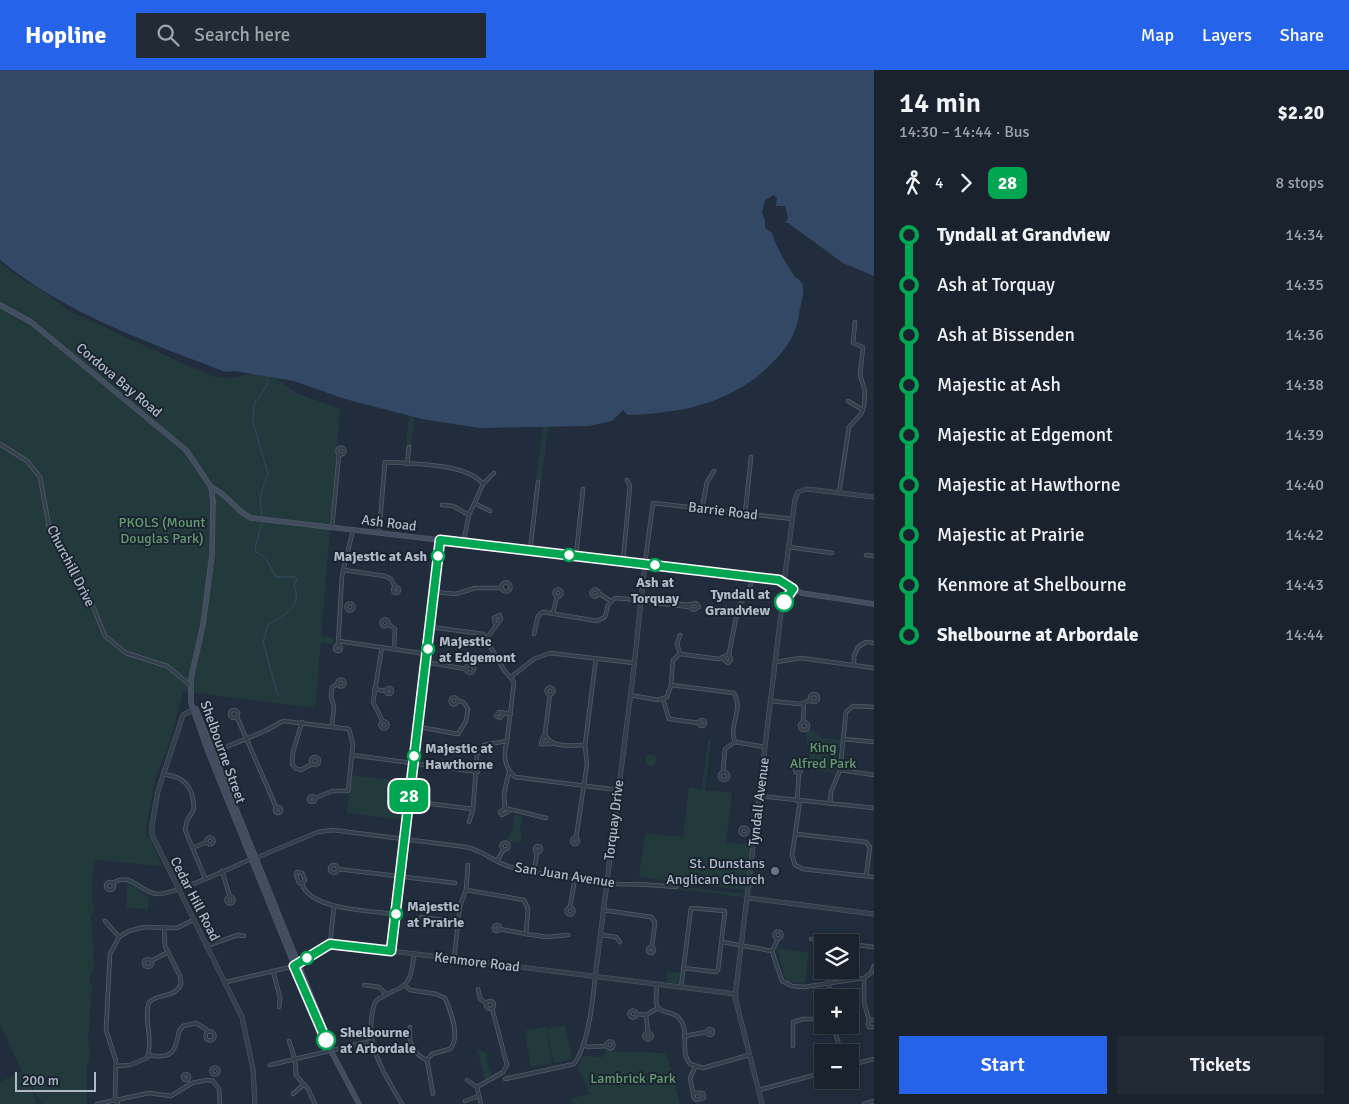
<!DOCTYPE html>
<meta charset="utf-8">
<style>
:root{--surface:#19222d;--page:#222a35;--text:#f1f3f6;--muted:#9fa4aa;--line:#373f49;--accent:#2563eb}
body{margin:0;font-family:Signika,sans-serif;background:var(--page);color:var(--text);height:100vh;display:flex;flex-direction:column;font-size:19px;white-space:nowrap}
*{box-sizing:border-box;margin:0}
p{font-size:16px;color:var(--muted)}
.icon{flex:none;width:28px;height:28px;fill:none;stroke:currentColor;stroke-width:2;stroke-linecap:round;stroke-linejoin:round}
.map{position:relative;flex:1;overflow:hidden}
.sheet{display:flex;flex-direction:column;background:var(--surface);width:475px}
.sheet>*{flex:none}
.badge{padding:0 10px;border-radius:8px;font-size:18px;line-height:32px}
.tools{position:absolute;left:814px;top:864px;display:grid;gap:10px}
.tools a{display:grid;place-items:center;width:45px;height:45px;border-radius:0px;background:var(--surface);box-shadow:0 2px 12px #0003,0 0 0 1px var(--line);font-size:25px}
.scale{position:absolute;left:15px;bottom:12px;width:81px;box-sizing:border-box;padding-left:5px;border:2px solid #afb9c8;border-top:0;font-size:14px;line-height:18px;white-space:nowrap;color:#afb9c8;-webkit-text-stroke:4px #1a2430;paint-order:stroke}
.map>.badge{position:absolute;translate:-50% -50%;box-shadow:0 0 0 2px #fff}
.legs{display:flex;align-items:center;gap:8px;height:55px;padding:0 25px;font-size:16px}
.legs p{margin-inline-start:auto}
.head{display:flex;align-items:center;justify-content:space-between;height:85px;padding:0 25px}
h1{font-size:28px;font-weight:600;line-height:38px}
.action{display:flex;gap:10px;margin-top:auto;padding:10px 25px}
.action a{flex:1;height:58px;border-radius:0px;background:var(--accent);color:#fff;font-size:20px;font-weight:600;line-height:58px;text-align:center}
.action a+a{background:var(--page);color:var(--text)}
ul{padding:0 25px;list-style:none}
li{display:flex;align-items:center;gap:18px;height:50px;font-size:19px}
li i{display:grid;place-items:center;width:8px;height:100%;margin:0 6px;background:currentColor}
li i::after{content:'';width:12px;height:12px;margin:-6px;border:4px solid;border-radius:50%;background:var(--surface)}
li p{margin-inline-start:auto}
li:first-child i{background:linear-gradient(#0000 50%,currentColor 0)}
li:last-child i{background:linear-gradient(currentColor 50%,#0000 0)}
header{display:flex;align-items:center;gap:30px;box-sizing:border-box;height:70px;padding:0 25px;background:var(--accent);color:#fff}
header strong{font-size:24px}
nav{display:flex;gap:28px;margin-inline-start:auto;font-size:18px}
.search{width:350px;height:45px;background:var(--page);display:flex;align-items:center;gap:12px;box-sizing:border-box;padding:0 18px;border-radius:0px;color:var(--muted);font-size:19px}
main{display:flex;flex:1;min-height:0}
.map>svg:first-child{display:block}
.green{fill:#233a3d}
.water{fill:#334864}
.lines{fill:none;stroke-linecap:round;stroke-linejoin:round}
.stream{stroke:#334864;stroke-width:1}
.minor-casing{stroke:#525c69;stroke-width:4.5}
.tertiary-casing{stroke:#525c69;stroke-width:5}
.secondary-casing{stroke:#525c69;stroke-width:5.5}
.minor{stroke:#343f4c;stroke-width:3}
.tertiary{stroke:#343f4c;stroke-width:4}
.secondary{stroke:#424e5f;stroke-width:4.5}
.line-1-casing{stroke:#fff;stroke-width:11}
.line-1{stroke:#00a651;stroke-width:8}
.stop-1-dot{fill:#fff;stroke:#00a651;stroke-width:2.5}
.worship-dot{fill:#6b7280;stroke:#1a2430;stroke-width:2}
.labels{text-anchor:middle;dominant-baseline:central;stroke-width:4;stroke-linejoin:round;paint-order:stroke}
.street-label{font-size:14px;fill:#afb9c8;stroke:#1a2430}
.park-label{font-size:14px;fill:#659a70;stroke:#1a2430}
.stop-label{font-size:14px;font-weight:bold;fill:#afb9c8;stroke:#1a2430;text-anchor:start}
.poi-label{font-size:14px;fill:#afb9c8;stroke:#1a2430;text-anchor:end}
</style>
<header>
<strong>Hopline</strong>
<div class="search"><svg class="icon" aria-label="search" viewBox="0 0 24 24"><circle cx="10" cy="10" r="6"/><path d="M15 15l6 6"/></svg>Search here</div>
<nav><a>Map</a><a>Layers</a><a>Share</a></nav>
</header>
<main>
<div class="map">
<svg width="874" height="1034" viewBox="0 0 874 1034">
<rect width="100%" height="100%" fill="#212d3c"/>
<g class="green">
<path d="M0 193 25 211 46 223 69 241 193 298 215 307 230 308 249 304H270L296 323 340 339 321 566 333 568V574L321 573 315 638 183 621 172 665 156 706 145 763 147 768H150L162 796 93 790 92 833 95 839 91 846 94 895 89 911 92 915 88 970 90 985 87 999V1034H42L26 1007 38 1034H0V1012L22 1001 0 955Z"/>
<path d="M409 346 414 347 410 392 405 391Z"/>
<path d="M543 356H548L541 412 536 411Z"/>
<path d="M810 659 822 668 840 670 834 703 804 698V695H808L809 683 806 662Z"/>
<path d="M708 671H711L705 720 732 723 726 772 751 775 745 820 639 807 645 763 683 767 689 718 702 719Z"/>
<circle cx="651" cy="690" r="5.5"/>
<path d="M351 705 407 712 402 750 347 743Z"/>
<path d="M514 745 522 746 520 760 522 771 513 773 507 770 513 759Z"/>
<path d="M127 814C137 815 140 824 149 827L148 839 127 838Z"/>
<path d="M678 816 744 824V827L677 819Z"/>
<path d="M777 878 809 883 805 913 788 912 785 909Z"/>
<path d="M667 902 681 903 679 913 666 912Z"/>
<path d="M565 955 572 989 554 993 547 959Z"/>
<path d="M546 956 552 993 531 997 525 961Z"/>
<path d="M477 979 487 983 486 990 492 1005 485 1009Z"/>
<path d="M605 981 666 983 680 1034H573L571 1029 573 1028 590 1024 578 999 583 986 604 987Z"/>
</g>
<path class="water" d="M0 0H874V206L843 193 788 153H785L788 148 785 136H776L777 129 774 125 765 130 762 143 765 151V158L772 163C775 175 784 190 793 204 796 210 802 208 803 218 804 227 800 235 799 244 796 265 787 278 772 293 733 333 682 343 628 345L623 340 612 351 589 356 479 358 422 349 345 329 294 311 235 301 226 302C147 272 66 244 0 190Z"/>
<g class="lines">
<path class="stream" d="M268 307 266 317 254 334 253 352 268 404 262 420 260 433 263 450 255 477 256 482 265 487 276 507H295L297 509 294 516C303 537 284 545 268 555L263 572 278 626"/>
<g class="minor-casing">
<g id="minor">
<path d="M848 331 863 340"/>
<path d="M0 374 27 391 40 407 50 462 88 524 105 566 126 583 167 596 190 615"/>
<circle cx="341" cy="381" r="3.5"/>
<path d="M407 394 409 377"/>
<path d="M483 414 494 403"/>
<path d="M839 423 849 357 861 344 864 336 865 321 860 305 863 277 853 273 855 252"/>
<path d="M476 434 490 441"/>
<path d="M442 435 453 436 469 445"/>
<path d="M702 438 707 412 714 401"/>
<path d="M745 444 751 387"/>
<path d="M332 458 339 384"/>
<path d="M379 463 385 392C411 394 467 393 483 414L469 445 463 473"/>
<path d="M789 477 832 483"/>
<path d="M530 481 538 412"/>
<path d="M866 485 874 486"/>
<path d="M576 486 583 419"/>
<path d="M623 491 630 416 627 410"/>
<path d="M645 493 653 433 793 449"/>
<path d="M344 500 385 506 391 509 395 517"/>
<circle cx="506" cy="517" r="4.5"/>
<circle cx="396" cy="520" r="3"/>
<circle cx="595" cy="523" r="3.5"/>
<circle cx="558" cy="523" r="3.5"/>
<path d="M435 522 456 524 475 518H502"/>
<path d="M598 523 611 531"/>
<path d="M640 529 688 535 696 533 699 537 693 540 689 537 640 531"/>
<circle cx="350" cy="537" r="3.5"/>
<circle cx="727" cy="541" r="3"/>
<path d="M553 543 557 526"/>
<circle cx="385" cy="553" r="3.5"/>
<path d="M388 554 395 559 394 579"/>
<path d="M431 557 483 564 504 600 514 612 507 671C503 684 504 697 515 707L618 720"/>
<path d="M534 564 538 546 543 542 597 551 605 547 608 535 615 528 640 530"/>
<path d="M680 565 677 574 680 584"/>
<path d="M487 568 501 549 500 545 494 548 495 554"/>
<path d="M338 571 427 584"/>
<circle cx="338" cy="578" r="3"/>
<path d="M338 575 342 506 353 460"/>
<path d="M382 577 373 632 383 652"/>
<path d="M722 588 728 593 731 590 729 584"/>
<path d="M425 592 466 599"/>
<path d="M776 592 801 588 874 598"/>
<path d="M854 595V586L858 577 866 572 874 573"/>
<circle cx="470" cy="599" r="4"/>
<path d="M511 607 534 589 550 583 634 593"/>
<circle cx="341" cy="613" r="3.5"/>
<path d="M671 615 734 623C744 639 728 656 735 672L765 677"/>
<circle cx="550" cy="621" r="3.5"/>
<circle cx="389" cy="621" r="3"/>
<path d="M374 619 385 621"/>
<path d="M550 624 545 664C550 679 572 675 585 675"/>
<circle cx="814" cy="628" r="4"/>
<path d="M630 625 658 630 667 627 671 615 673 590 680 584 719 589 729 584 738 537 748 523 753 506"/>
<circle cx="454" cy="631" r="3.5"/>
<path d="M663 629 669 649 699 653"/>
<path d="M771 631 800 634 811 630"/>
<circle cx="234" cy="644" r="4"/>
<path d="M504 644 500 648 496 646 499 642 511 644"/>
<path d="M237 647 276 737"/>
<circle cx="702" cy="653" r="3"/>
<circle cx="384" cy="655" r="3.5"/>
<path d="M302 652 293 682 292 694 295 698 301 700 312 694"/>
<path d="M803 652 804 633"/>
<circle cx="804" cy="656" r="4"/>
<path d="M332 656 334 637 331 627 332 617 338 614"/>
<path d="M419 657 458 664 466 651 468 639 463 632 457 631"/>
<path d="M544 665 541 674H552"/>
<path d="M843 669 874 672"/>
<path d="M209 684 265 661 283 651 349 659 353 674 348 721H332L315 728"/>
<path d="M352 685 478 702"/>
<circle cx="315" cy="691" r="4"/>
<circle cx="798" cy="700" r="3"/>
<path d="M840 700 874 705"/>
<circle cx="724" cy="706" r="4"/>
<path d="M509 702 504 723 505 738 546 748"/>
<path d="M723 702 725 679 735 672"/>
<path d="M163 704C185 707 193 716 194 739L187 751 185 760 205 808"/>
<circle cx="312" cy="729" r="3"/>
<path d="M760 726 874 738"/>
<path d="M408 731 473 739"/>
<path d="M797 731 799 703"/>
<path d="M800 731 792 785 795 795 803 799 874 807"/>
<path d="M830 734 831 722 840 700 846 642 853 636 874 637"/>
<circle cx="278" cy="740" r="3"/>
<path d="M505 738 500 742 502 745 509 741"/>
<path d="M469 752 473 739 477 685 484 675 507 671"/>
<circle cx="744" cy="761" r="3.5"/>
<path d="M796 764 866 772 870 777 866 806"/>
<circle cx="210" cy="771" r="3.5"/>
<circle cx="575" cy="771" r="3"/>
<path d="M576 768 587 694 585 675 596 588"/>
<circle cx="505" cy="776" r="3.5"/>
<circle cx="538" cy="779" r="3"/>
<path d="M192 778 207 772"/>
<path d="M256 788 318 762 333 760 466 777C483 780 495 793 511 797 545 806 583 812 618 814 638 814 656 815 676 817"/>
<path d="M497 791 504 779"/>
<circle cx="334" cy="799" r="4"/>
<path d="M338 799 455 813"/>
<path d="M222 801 230 827"/>
<path d="M297 802 302 803 305 810 303 813H299L296 805Z"/>
<path d="M534 802 537 782"/>
<circle cx="110" cy="816" r="4"/>
<path d="M113 813C131 801 141 824 158 824 176 824 231 798 251 789"/>
<path d="M302 814C310 840 372 841 396 844"/>
<path d="M466 820 524 830 528 839 526 864 547 867 568 865"/>
<circle cx="230" cy="830" r="3.5"/>
<path d="M570 837 575 808"/>
<circle cx="570" cy="841" r="3.5"/>
<path d="M603 840 651 847 655 852 652 877"/>
<path d="M421 847 458 852"/>
<path d="M105 851 119 867"/>
<circle cx="497" cy="858" r="3"/>
<path d="M500 859 526 864"/>
<circle cx="778" cy="865" r="3.5"/>
<path d="M601 865 616 867 620 872"/>
<path d="M811 869 838 872"/>
<path d="M722 872 772 881 782 911 792 916 804 917 864 908 871 903 874 896"/>
<path d="M330 874 334 836"/>
<path d="M850 874 874 877"/>
<path d="M206 876 238 865 244 866"/>
<circle cx="651" cy="880" r="3"/>
<path d="M772 881 778 869"/>
<path d="M454 889 460 836 466 820 468 795"/>
<circle cx="148" cy="893" r="4"/>
<path d="M151 891 168 882"/>
<path d="M822 898 820 901 822 905 827 904V900"/>
<path d="M273 901 280 928 279 937"/>
<path d="M864 908V932L869 950"/>
<path d="M226 912 295 896"/>
<path d="M828 912 832 928"/>
<path d="M364 915 379 917 386 924"/>
<path d="M657 915 656 932 658 938C665 944 673 941 679 948 691 961 679 981 690 994L703 998 749 985"/>
<path d="M406 916 410 920 436 924 445 928C451 942 461 967 450 979L432 984 427 990 433 1024"/>
<path d="M681 918 691 838 725 841 718 900 716 902 683 898"/>
<path d="M478 919 480 929 486 933"/>
<circle cx="490" cy="935" r="4"/>
<circle cx="633" cy="944" r="3.5"/>
<path d="M637 944 646 945"/>
<path d="M874 950H869L868 954 869 957H874"/>
<path d="M833 955 841 982"/>
<path d="M410 957C407 971 414 985 427 990"/>
<circle cx="710" cy="962" r="3"/>
<circle cx="210" cy="966" r="4.5"/>
<circle cx="648" cy="966" r="3.5"/>
<path d="M648 963 646 945 658 938"/>
<path d="M684 966 707 962"/>
<path d="M289 971 295 989 296 1005 308 1019 315 1034"/>
<circle cx="610" cy="975" r="3.5"/>
<path d="M583 974 587 977 607 976"/>
<path d="M793 976V952L803 949H822"/>
<path d="M149 985C173 990 176 980 179 961L183 956 196 953 207 960"/>
<path d="M270 995 371 971"/>
<path d="M850 995 874 989"/>
<path d="M116 996 130 995 147 988C154 970 143 950 149 932 159 923 176 928 181 914L180 906 165 876 164 858"/>
<circle cx="215" cy="1001" r="3.5"/>
<circle cx="186" cy="1007" r="3"/>
<path d="M505 1009 574 994C588 975 593 931 595 908"/>
<path d="M467 1010 477 1017"/>
<path d="M213 1011 219 1019 220 1034"/>
<path d="M759 1020 822 1003"/>
<path d="M693 1023H703L704 1028 696 1030 694 1028 690 1008 695 997"/>
<path d="M293 1024 303 1015"/>
<path d="M465 1031 479 1026"/>
<path d="M97 1034 149 1023 171 1026 192 1013 207 1010 213 1011"/>
<path d="M118 1034 115 1028 116 991 106 960 110 884 119 867 129 861 144 857 177 858 193 850"/>
<path d="M402 1034C386 1006 366 978 372 945 373 939 373 934 377 930 382 926 388 924 394 921 412 914 412 901 414 884"/>
<path d="M481 1034 477 1017 503 1002 507 995 492 938"/>
<path d="M864 1034 874 1031"/>
</g>
</g>
<g class="tertiary-casing">
<g id="tertiary">
<path d="M784 512 795 429 798 422 807 419 874 427"/>
<path d="M195 639 183 645 158 721 152 755V765L242 947 253 999 255 1034"/>
<path d="M748 828 874 844"/>
<path d="M391 881 440 470"/>
<path d="M297 894 322 877 335 874 736 924"/>
<path d="M595 908 634 597 645 493"/>
<path d="M762 1034 735 927 781 543 784 532 793 519"/>
</g>
</g>
<g class="secondary-casing">
<g id="secondary">
<path d="M0 235 31 252 186 380 211 417 213 431 212 485 203 555 191 608V633L209 684 308 929 330 979 359 1034"/>
<path d="M211 417C229 425 234 440 251 448L773 509 782 511 801 523 874 534"/>
<path d="M196 639 329 970"/>
</g>
</g>
<use href="#minor" class="minor"/>
<use href="#tertiary" class="tertiary"/>
<use href="#secondary" class="secondary"/>
</g>
<g class="lines">
<g class="line-1-casing">
<path id="line-1" d="M326 970 294 896 330 874 391 881 440 470 779 510 793 519 784 532"/>
</g>
<use href="#line-1" class="line-1"/>
</g>
<g class="stop-1-dot">
<circle cx="569" cy="485" r="6"/>
<circle cx="438" cy="486" r="6"/>
<circle cx="655" cy="495" r="6"/>
<circle cx="784" cy="532" r="9"/>
<circle cx="428" cy="579" r="6"/>
<circle cx="414" cy="686" r="6"/>
<circle cx="396" cy="844" r="6"/>
<circle cx="307" cy="888" r="6"/>
<circle cx="326" cy="970" r="9"/>
</g>
<circle class="worship-dot" cx="775" cy="801" r="5"/>
<g class="labels">
<g class="street-label">
<text transform="translate(119 310) rotate(40)">Cordova Bay Road</text>
<text transform="translate(723 441) rotate(7)">Barrie Road</text>
<text transform="translate(389 453) rotate(7)">Ash Road</text>
<text transform="translate(71 496) rotate(63)">Churchill Drive</text>
<text transform="translate(223 682) rotate(70)">Shelbourne Street</text>
<text transform="translate(759 732) rotate(-83)">Tyndall Avenue</text>
<text transform="translate(614 750) rotate(-83)">Torquay Drive</text>
<text transform="translate(565 805) rotate(9)">San Juan Avenue</text>
<text transform="translate(195 829) rotate(63)">Cedar Hill Road</text>
<text transform="translate(477 892) rotate(7)">Kenmore Road</text>
</g>
<g class="park-label">
<text x="162" y="452">PKOLS (Mount<tspan x="162" dy="16">Douglas Park)</tspan></text>
<text x="823" y="677">King<tspan x="823" dy="16">Alfred Park</tspan></text>
<text x="633" y="1008">Lambrick Park</text>
</g>
<g class="stop-label">
<text x="427" y="486" text-anchor="end">Majestic at Ash</text>
<text x="655" y="512" text-anchor="middle">Ash at<tspan x="655" dy="16">Torquay</tspan></text>
<text x="770" y="524" text-anchor="end">Tyndall at<tspan x="770" dy="16">Grandview</tspan></text>
<text x="439" y="571">Majestic<tspan x="439" dy="16">at Edgemont</tspan></text>
<text x="425" y="678">Majestic at<tspan x="425" dy="16">Hawthorne</tspan></text>
<text x="407" y="836">Majestic<tspan x="407" dy="16">at Prairie</tspan></text>
<text x="340" y="962">Shelbourne<tspan x="340" dy="16">at Arbordale</tspan></text>
</g>
<g class="poi-label">
<text x="765" y="793">St. Dunstans<tspan x="765" dy="16">Anglican Church</tspan></text>
</g>
</g>
</svg>
<div class="tools">
<a><svg class="icon" aria-label="layers" viewBox="0 0 24 24"><path d="M12 4l9 5-9 5-9-5zM3 14l9 5 9-5"/></svg></a>
<a>+</a>
<a>−</a>
</div>
<div class="scale">200 m</div>
<b class="badge" style="left:409px;top:726px;background:#00a651;color:#fff">28</b>
</div>
<section class="sheet">
<div class="head"><div><h1>14 min</h1><p>14:30 – 14:44 · Bus</p></div><b>$2.20</b></div>
<div class="legs"><svg class="icon" aria-label="walk" viewBox="0 0 24 24"><circle cx="13" cy="4" r="2"/><path d="M13 8l-2 6 4 7M11 14l-3 7M7 12l3-4h3l4 4"/></svg>4<svg class="icon" aria-label="forward" viewBox="0 0 24 24"><path d="M9 5l7 7-7 7"/></svg><b class="badge" style="background:#00a651;color:#fff">28</b><p>8 stops</p></div>
<ul>
<li><i style="color:#00a651"></i><b>Tyndall at Grandview</b><p>14:34</p></li>
<li><i style="color:#00a651"></i><span>Ash at Torquay</span><p>14:35</p></li>
<li><i style="color:#00a651"></i><span>Ash at Bissenden</span><p>14:36</p></li>
<li><i style="color:#00a651"></i><span>Majestic at Ash</span><p>14:38</p></li>
<li><i style="color:#00a651"></i><span>Majestic at Edgemont</span><p>14:39</p></li>
<li><i style="color:#00a651"></i><span>Majestic at Hawthorne</span><p>14:40</p></li>
<li><i style="color:#00a651"></i><span>Majestic at Prairie</span><p>14:42</p></li>
<li><i style="color:#00a651"></i><span>Kenmore at Shelbourne</span><p>14:43</p></li>
<li><i style="color:#00a651"></i><b>Shelbourne at Arbordale</b><p>14:44</p></li>
</ul>
<div class="action"><a>Start</a><a>Tickets</a></div>
</section>
</main>
